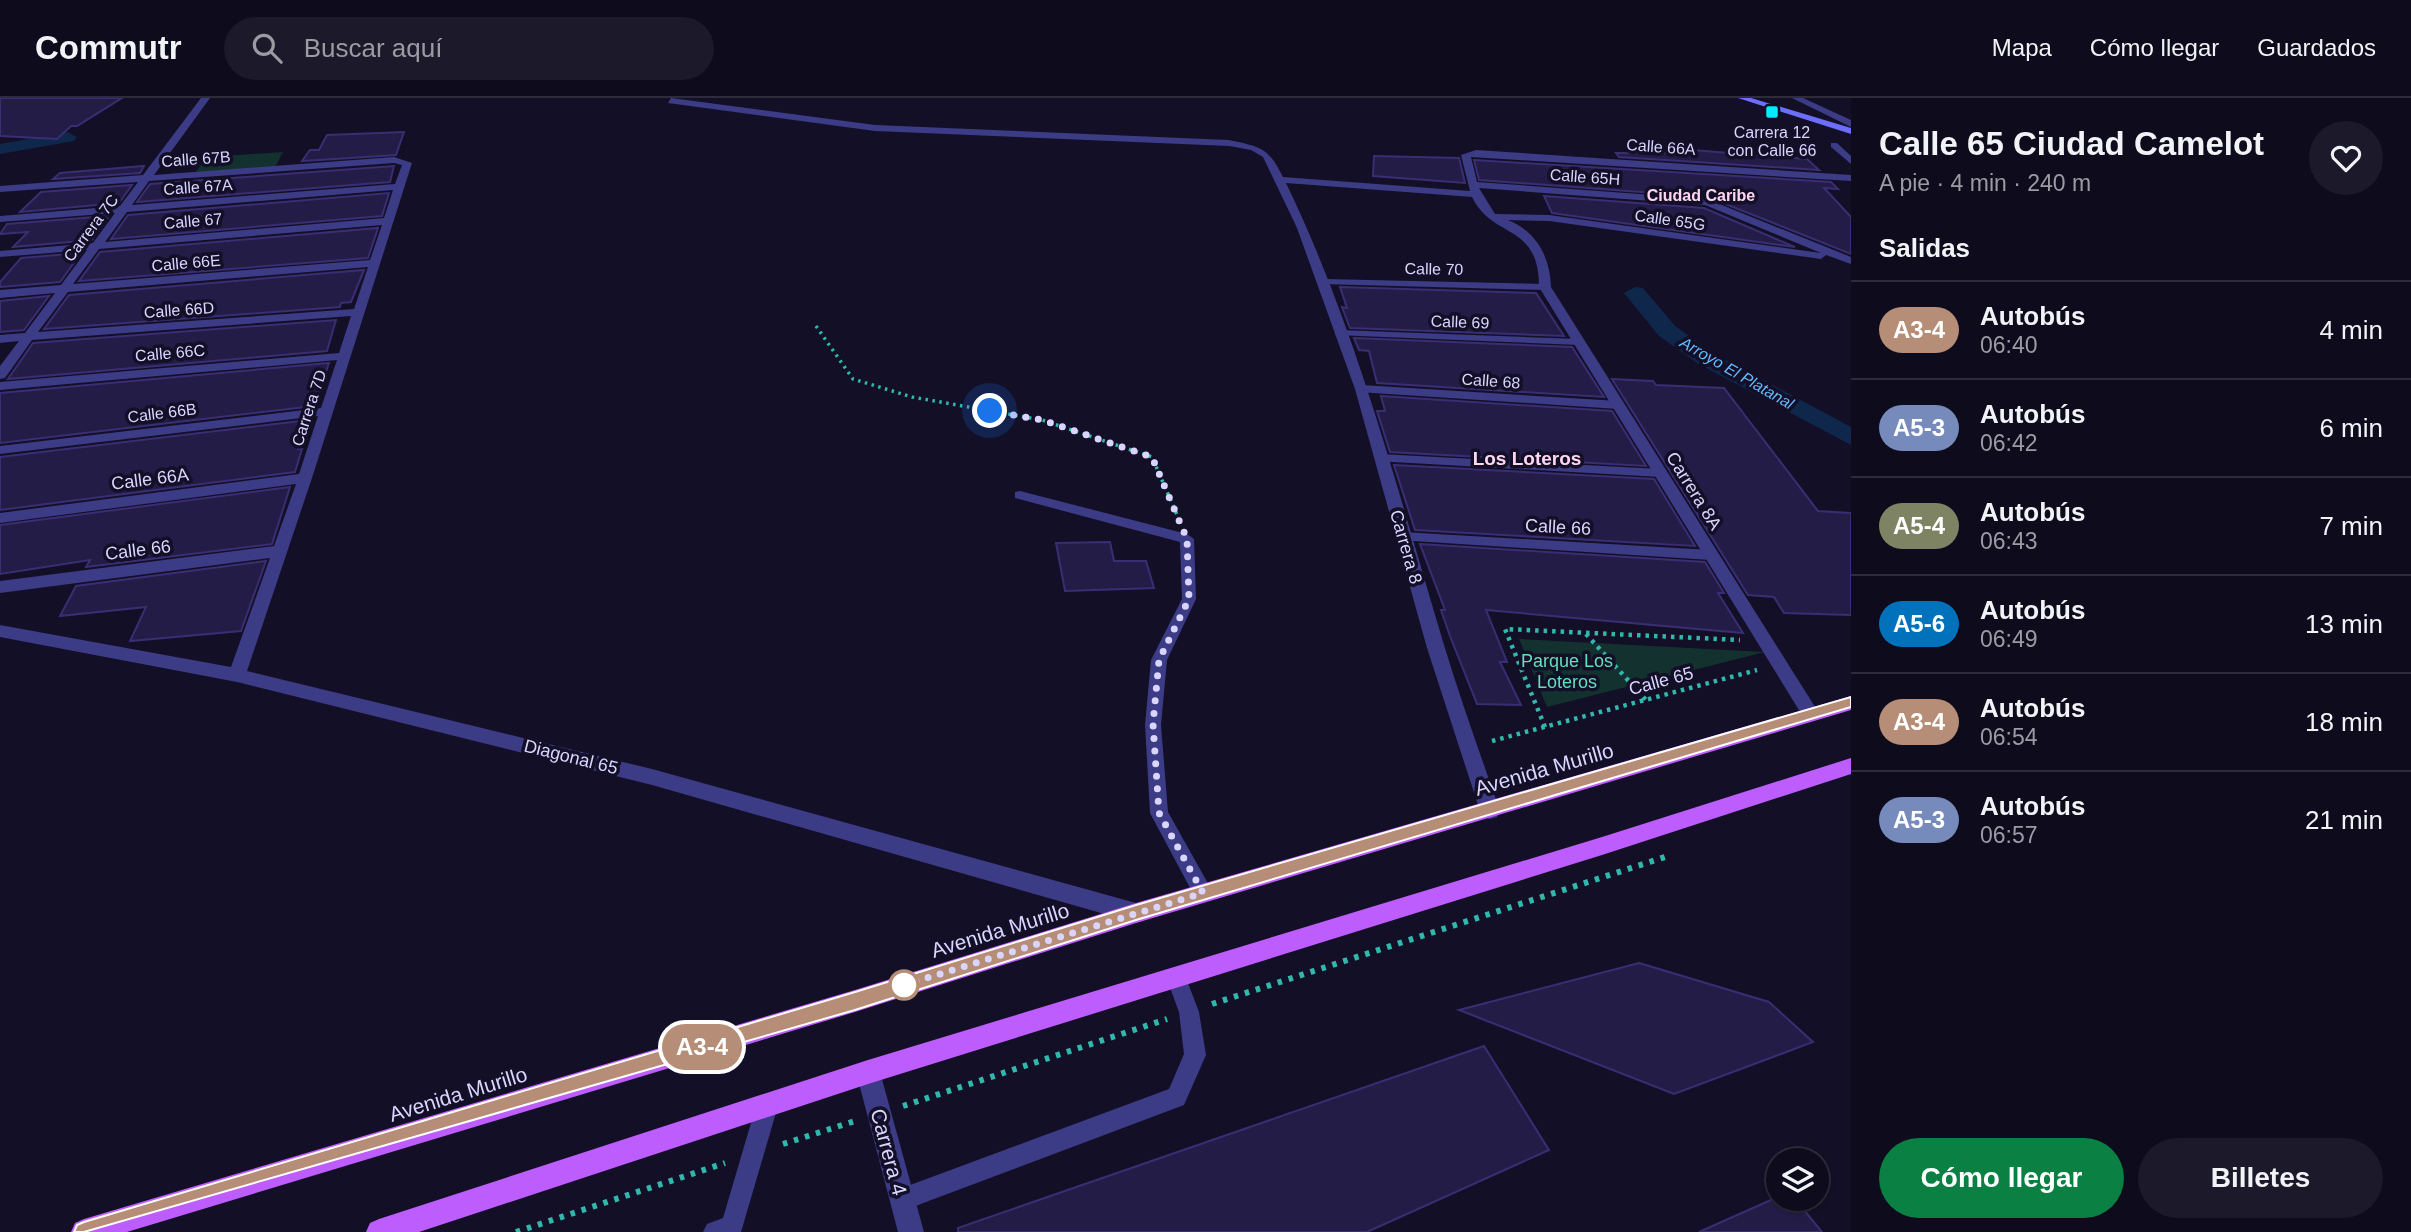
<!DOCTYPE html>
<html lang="es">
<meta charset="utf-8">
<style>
:root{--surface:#0e0b1d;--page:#1c192a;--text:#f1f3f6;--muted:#9b9ba4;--line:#2e2b3b;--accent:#0b8043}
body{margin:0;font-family:Helvetica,sans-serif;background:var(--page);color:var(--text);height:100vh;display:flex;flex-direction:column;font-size:26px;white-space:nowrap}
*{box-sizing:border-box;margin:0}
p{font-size:23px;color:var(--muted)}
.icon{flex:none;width:38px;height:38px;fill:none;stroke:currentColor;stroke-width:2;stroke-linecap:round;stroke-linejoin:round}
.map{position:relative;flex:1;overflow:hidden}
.side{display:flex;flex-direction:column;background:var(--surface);width:560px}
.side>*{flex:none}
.badge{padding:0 14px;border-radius:23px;font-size:24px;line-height:46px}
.tools{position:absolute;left:1766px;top:1050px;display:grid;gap:14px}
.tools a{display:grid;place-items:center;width:63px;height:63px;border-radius:50%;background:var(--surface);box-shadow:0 2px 5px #0004,0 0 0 2px var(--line);font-size:35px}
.you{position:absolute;width:35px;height:35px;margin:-18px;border:5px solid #fff;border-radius:50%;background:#1a73e8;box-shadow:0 0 0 10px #1a73e833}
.map>.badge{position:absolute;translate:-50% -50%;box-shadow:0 0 0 4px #fff}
h2{padding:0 28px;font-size:26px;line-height:63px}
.round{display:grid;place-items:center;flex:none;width:74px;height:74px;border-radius:37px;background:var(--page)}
.headline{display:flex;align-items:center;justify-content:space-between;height:119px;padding:0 28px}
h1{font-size:33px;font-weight:700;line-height:52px}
.primary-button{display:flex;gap:14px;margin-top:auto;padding:14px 28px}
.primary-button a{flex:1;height:80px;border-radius:42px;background:var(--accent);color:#fff;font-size:28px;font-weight:700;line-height:80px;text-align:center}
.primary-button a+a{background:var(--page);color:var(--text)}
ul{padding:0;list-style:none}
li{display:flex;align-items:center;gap:21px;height:98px;padding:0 28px;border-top:2px solid var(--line)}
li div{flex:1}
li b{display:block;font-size:26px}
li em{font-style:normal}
li .badge{min-width:77px;font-weight:700;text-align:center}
header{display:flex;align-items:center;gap:42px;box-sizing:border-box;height:98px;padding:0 35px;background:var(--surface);border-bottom:2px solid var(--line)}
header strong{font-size:33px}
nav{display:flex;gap:38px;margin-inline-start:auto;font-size:24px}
.search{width:490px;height:63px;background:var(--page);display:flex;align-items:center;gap:18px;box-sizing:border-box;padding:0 24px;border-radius:38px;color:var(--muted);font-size:26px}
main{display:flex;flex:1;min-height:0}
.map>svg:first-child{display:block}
.green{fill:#13312f}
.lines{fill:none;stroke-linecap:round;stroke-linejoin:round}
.canal{fill:#0f274b;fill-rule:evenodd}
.building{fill:#231c47;stroke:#3a2e73;stroke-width:2}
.path-far2{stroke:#30b8ac;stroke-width:3.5;stroke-dasharray:2.5 4.5;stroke-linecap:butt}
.path-far1{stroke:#30b8ac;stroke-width:4.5;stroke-dasharray:3.5 5;stroke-linecap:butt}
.path{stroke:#30b8ac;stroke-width:6;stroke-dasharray:4.5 7;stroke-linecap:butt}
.lane{fill:#3c3b85;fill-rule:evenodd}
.street{fill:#3c3b85;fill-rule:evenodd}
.secondary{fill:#6d6dfe;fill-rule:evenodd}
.primary{fill:#be5dfe;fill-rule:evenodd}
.line{fill:#b68d77;stroke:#fff;stroke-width:2}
.walk{stroke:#d9d5ff;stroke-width:7;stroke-dasharray:0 12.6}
.poi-dot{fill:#03ebfd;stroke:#130f27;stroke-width:2.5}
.stop-dot{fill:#fff;stroke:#b68d77;stroke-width:3.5}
.labels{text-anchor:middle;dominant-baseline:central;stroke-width:7;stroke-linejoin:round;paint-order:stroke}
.far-poi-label{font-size:16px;fill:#d9d5ff;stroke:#130f27}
.far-street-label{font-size:16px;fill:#d9d5ff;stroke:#130f27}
.far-neighbourhood-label{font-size:16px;font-weight:bold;fill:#ffd7f1;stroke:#130f27}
.far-water-label{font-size:16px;font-style:italic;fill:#64bbfe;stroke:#130f27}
.street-label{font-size:18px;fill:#d9d5ff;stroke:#130f27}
.park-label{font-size:18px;fill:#61dfbc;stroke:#130f27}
.neighbourhood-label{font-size:19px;font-weight:bold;fill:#ffd7f1;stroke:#130f27}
.near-street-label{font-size:21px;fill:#d9d5ff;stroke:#130f27}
</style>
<header>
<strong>Commutr</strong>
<div class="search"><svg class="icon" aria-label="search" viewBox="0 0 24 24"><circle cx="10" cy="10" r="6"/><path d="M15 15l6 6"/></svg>Buscar aquí</div>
<nav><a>Mapa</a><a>Cómo llegar</a><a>Guardados</a></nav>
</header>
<main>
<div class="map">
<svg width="1851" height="1134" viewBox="0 0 1851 1134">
<rect width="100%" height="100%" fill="#130f27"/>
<g class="green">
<path d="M283 54 275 69 196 74 206 59Z"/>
<path d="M1519 541 1765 554 1547 609Z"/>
</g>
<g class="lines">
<g class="canal">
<path d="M68 34 77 39 74 43 0 56V46Z"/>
<path d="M1635 189 1643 190 1675 228 1713 255 1851 329V347L1697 265 1659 238 1624 195Z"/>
</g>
</g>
<g class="building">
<path d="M0 0H122L77 28H71L57 41 0 38Z"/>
<path d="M404 34 396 57 302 63 310 52H319L327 37Z"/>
<path d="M1692 52 1807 61 1819 72 1619 59 1616 55H1695Z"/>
<path d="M1374 58 1459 60 1465 85 1373 78Z"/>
<path d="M1474 62 1831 84 1838 91 1824 90 1851 119V156L1708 99 1479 82Z"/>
<path d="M144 68 140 75 53 81 60 75Z"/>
<path d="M394 68 390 84 137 104 150 86Z"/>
<path d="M132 87 119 105 20 114 41 94Z"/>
<path d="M389 95 382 118 111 141 128 117Z"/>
<path d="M1544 98 1704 110 1795 149 1552 115Z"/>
<path d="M109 118 92 142 13 149 28 134 0 136 7 126Z"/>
<path d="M378 130 368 160 79 183 100 154Z"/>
<path d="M81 155 60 184 0 189V184L21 160Z"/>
<path d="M364 172 351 204 341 205 340 209 44 231 69 197Z"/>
<path d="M1340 189 1536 195 1564 238 1350 230 1342 209 1347 210Z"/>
<path d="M49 198 24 232 0 234V203Z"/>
<path d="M336 222 327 253 8 281 33 245Z"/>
<path d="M1354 240 1572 249 1604 299 1377 285 1369 253 1359 252Z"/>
<path d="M329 265 314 308 0 345V295Z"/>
<path d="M1612 281 1653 283 1656 287 1724 290 1818 413 1851 415V517L1784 515 1774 499 1748 497Z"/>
<path d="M1381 298 1612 313 1646 368 1390 354 1377 313H1385Z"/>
<path d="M309 322 298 351H302L295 374 0 412V359Z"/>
<path d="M1394 367 1654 381 1695 448 1415 432Z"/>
<path d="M290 389 272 446 86 469 90 462 0 476V427Z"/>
<path d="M1110 444 1114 463H1146L1154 490 1065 493 1056 445Z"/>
<path d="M1420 446 1705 464 1724 495H1718L1743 535 1486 512 1507 564H1500L1521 607 1477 606 1450 538 1441 512H1445Z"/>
<path d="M266 463 241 533 130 543 146 509 60 518 76 488Z"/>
<path d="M1639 865 1769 904 1813 944 1674 996 1459 912Z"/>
<path d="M1484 948 1549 1052 1367 1134H958V1130Z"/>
<path d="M1773 1101H1795L1822 1134H1699Z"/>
</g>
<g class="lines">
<path class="path-far2" d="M816 228 853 281 912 299 1042 322 1152 359 1178 419"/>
<g class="path-far1">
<path d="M1586 536 1646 602"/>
<path d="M1545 629 1505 531 1740 542"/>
<path d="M1492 643 1757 572"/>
</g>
<g class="path">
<path d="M1212 906 1665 759"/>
<path d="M903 1008 1167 921"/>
<path d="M783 1046 855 1023"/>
<path d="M516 1134 725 1065"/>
</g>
<g class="lane">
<path d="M1324 181 1545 186 1550 189 1545 192 1320 186 1319 184Z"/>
<path d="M1339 232 1579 241 1585 244 1579 247 1335 237V233Z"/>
<path d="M1362 287 1618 303 1624 307 1618 311 1358 294V288Z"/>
<path d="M1380 356 1660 371 1667 375 1660 379 1375 363V357Z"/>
<path d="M1020 393 1187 436 1194 441 1196 501 1167 562 1161 627 1168 714 1210 789 1212 795 1210 801 1203 804 1196 801 1150 715 1145 627 1151 562 1182 501 1180 444 1015 400V394Z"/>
<path d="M1403 434 1711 452 1718 457 1711 462 1398 442 1396 439 1398 436Z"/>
<path d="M1176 869 1183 872 1199 914 1206 957 1184 1007 902 1113 894 1109 890 1101 894 1093 1169 991 1184 956 1179 914 1166 879 1169 872Z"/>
<path d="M767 997 775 1000 778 1008 741 1134H703L707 1126 723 1120 756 1008 759 1000Z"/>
</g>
<g class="street">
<path d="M201 0H210L154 77 394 59 412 65 312 380 247 573 652 671 1136 805 1144 808 1147 815 1144 822 1136 825 652 687 237 584 0 539V527L231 569 270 460 0 495V483L274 448 296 386 0 425V415L299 376 318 318 0 356V348L321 310 337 262 0 292V284L339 255 351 218 32 242 5 280 0 281V268L19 243 0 245V237L25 235 55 195 0 200V192L61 187 87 152 0 159V153L93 145 115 115 0 124V118L120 108 138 84 0 94V88L143 77ZM394 65 402 67 395 86 132 107 149 83ZM393 92 384 120 105 144 127 114ZM382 127 370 162 73 186 99 151ZM368 169 354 211 38 234 68 194Z"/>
<path d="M671 0 875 27 1229 42C1261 49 1268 49 1283 79L1470 93 1461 57 1476 52 1851 77V83L1471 59 1477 84 1707 101 1851 159V166L1826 157 1821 161 1549 123 1508 122C1537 134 1550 159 1551 189L1817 612 1820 617 1817 622H1805L1539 189C1539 124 1493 142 1472 99L1286 85C1357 232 1397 391 1444 547 1461 603 1481 658 1500 713L1497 719 1490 721 1483 719 1480 713 1427 550 1355 291 1297 130 1263 59 1251 52 1229 48 875 33 668 5ZM1479 90 1705 107 1821 155 1549 117 1495 116Z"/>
<path d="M1792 0H1803L1851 22V29Z"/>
<path d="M1831 45H1837L1851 58V66L1831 49Z"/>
<path d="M868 962 876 966 880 974 924 1134H898L856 974 860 966Z"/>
</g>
<path class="secondary" d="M1738 0H1751L1851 30V36Z"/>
<g class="primary">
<path d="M1851 598V612L1136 825 855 914 127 1134H71L75 1125 84 1121 855 892 1136 805Z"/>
<path d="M1851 660V676L1602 757 868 986 419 1134H366L370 1125 379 1121 868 962 1602 739Z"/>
</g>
</g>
<path class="line" d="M1851 599V609L1136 822 855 912 84 1134H74L77 1127 84 1124 855 894 1136 807Z"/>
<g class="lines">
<path class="walk" d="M904 887 1203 795 1159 715 1153 626 1159 562 1189 501 1187 441 1152 359 1042 322 990 313"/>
</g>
<rect class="poi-dot" x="1765" y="7" width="14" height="14" rx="3.5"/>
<circle class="stop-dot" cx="904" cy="887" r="14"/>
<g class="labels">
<g class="far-poi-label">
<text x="1772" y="34">Carrera 12<tspan x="1772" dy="18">con Calle 66</tspan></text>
</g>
<g class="far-street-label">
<text transform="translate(1661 49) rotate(4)">Calle 66A</text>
<text transform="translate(196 61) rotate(-4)">Calle 67B</text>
<text transform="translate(1585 79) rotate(4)">Calle 65H</text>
<text transform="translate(198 89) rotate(-4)">Calle 67A</text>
<text transform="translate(1670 122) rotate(8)">Calle 65G</text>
<text transform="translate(193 123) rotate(-5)">Calle 67</text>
<text transform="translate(91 130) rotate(-53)">Carrera 7C</text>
<text transform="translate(186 165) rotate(-5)">Calle 66E</text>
<text transform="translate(1434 171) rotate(1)">Calle 70</text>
<text transform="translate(179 212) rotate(-4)">Calle 66D</text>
<text transform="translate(1460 224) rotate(2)">Calle 69</text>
<text transform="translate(170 255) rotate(-5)">Calle 66C</text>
<text transform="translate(1491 283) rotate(4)">Calle 68</text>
<text transform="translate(309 310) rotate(-72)">Carrera 7D</text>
<text transform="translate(162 315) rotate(-7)">Calle 66B</text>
</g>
<g class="far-neighbourhood-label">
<text x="1701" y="97">Ciudad Caribe</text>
</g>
<g class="far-water-label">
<text transform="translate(1737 275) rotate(30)">Arroyo El Platanal</text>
</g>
<g class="street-label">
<text transform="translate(150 381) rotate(-7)">Calle 66A</text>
<text transform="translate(1694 393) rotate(58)">Carrera 8A</text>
<text transform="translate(1558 429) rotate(3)">Calle 66</text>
<text transform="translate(1406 449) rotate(74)">Carrera 8</text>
<text transform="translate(138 452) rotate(-7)">Calle 66</text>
<text transform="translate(1661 583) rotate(-15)">Calle 65</text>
<text transform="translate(571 659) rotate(14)">Diagonal 65</text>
</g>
<g class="park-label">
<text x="1567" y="563">Parque Los<tspan x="1567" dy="21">Loteros</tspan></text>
</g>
<g class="neighbourhood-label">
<text x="1527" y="360">Los Loteros</text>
</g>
<g class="near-street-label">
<text transform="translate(1544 671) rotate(-16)">Avenida Murillo</text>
<text transform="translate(1000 832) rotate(-17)">Avenida Murillo</text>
<text transform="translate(458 996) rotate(-17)">Avenida Murillo</text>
<text transform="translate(889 1054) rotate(75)">Carrera 4</text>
</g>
</g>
</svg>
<div class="tools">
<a><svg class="icon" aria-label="layers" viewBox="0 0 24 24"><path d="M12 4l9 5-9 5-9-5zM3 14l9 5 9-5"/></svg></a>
</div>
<div class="you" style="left:990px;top:313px"></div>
<b class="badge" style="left:702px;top:949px;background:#b68d77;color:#fff">A3-4</b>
</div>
<section class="side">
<div class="headline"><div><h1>Calle 65 Ciudad Camelot</h1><p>A pie · 4 min · 240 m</p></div><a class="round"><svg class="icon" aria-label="heart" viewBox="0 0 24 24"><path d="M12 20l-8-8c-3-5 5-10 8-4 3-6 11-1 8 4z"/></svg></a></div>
<h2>Salidas</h2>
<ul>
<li><span class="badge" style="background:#b68d77;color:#fff">A3-4</span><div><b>Autobús</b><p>06:40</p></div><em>4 min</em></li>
<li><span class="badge" style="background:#768bbc;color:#fff">A5-3</span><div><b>Autobús</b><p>06:42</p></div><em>6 min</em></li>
<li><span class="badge" style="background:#7d8363;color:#fff">A5-4</span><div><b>Autobús</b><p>06:43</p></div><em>7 min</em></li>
<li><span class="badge" style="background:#0072bc;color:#fff">A5-6</span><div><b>Autobús</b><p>06:49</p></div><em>13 min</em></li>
<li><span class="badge" style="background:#b68d77;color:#fff">A3-4</span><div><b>Autobús</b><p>06:54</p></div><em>18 min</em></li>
<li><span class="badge" style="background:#768bbc;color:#fff">A5-3</span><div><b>Autobús</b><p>06:57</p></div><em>21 min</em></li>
</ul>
<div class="primary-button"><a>Cómo llegar</a><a>Billetes</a></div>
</section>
</main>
